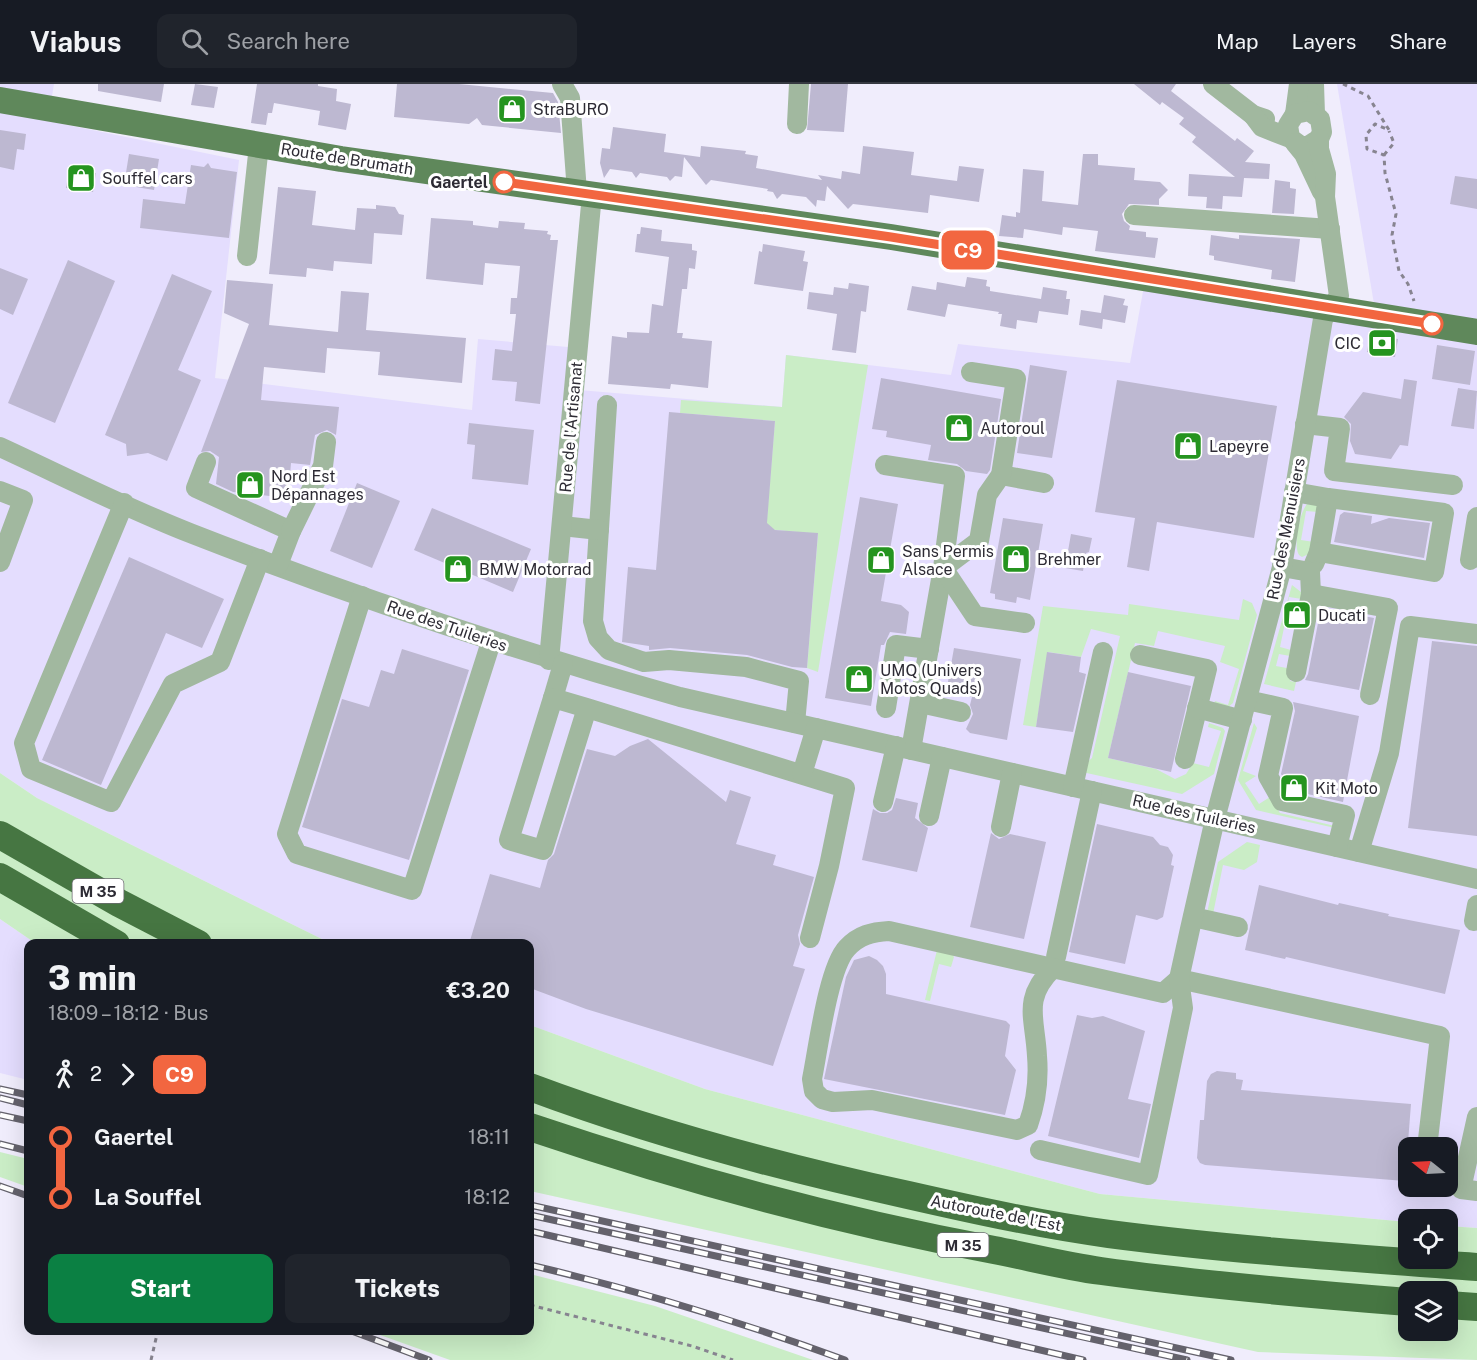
<!DOCTYPE html>
<meta charset="utf-8">
<style>
:root{--surface:#171b24;--page:#20242c;--text:#f1f3f6;--muted:#9ea1a6;--line:#363941;--accent:#0b8043}
body{margin:0;font-family:"Public Sans",sans-serif;background:var(--page);color:var(--text);height:100vh;display:flex;flex-direction:column;font-size:22px;white-space:nowrap}
*{box-sizing:border-box;margin:0}
p{font-size:20px;color:var(--muted)}
.icon{flex:none;width:33px;height:33px;fill:none;stroke:currentColor;stroke-width:2;stroke-linecap:round;stroke-linejoin:round}
.map{position:relative;flex:1;overflow:hidden}
.panel{position:absolute;left:24px;top:855px;width:510px;height:396px;display:flex;flex-direction:column;background:var(--surface);border-radius:12px;box-shadow:0 6px 24px #0002}
.panel>*{flex:none}
.badge{padding:0 12px;border-radius:9px;font-size:21px;line-height:39px}
.needle{width:39px;rotate:288deg}
.buttons{position:absolute;left:1398px;top:1053px;display:grid;gap:12px}
.buttons a{display:grid;place-items:center;width:60px;height:60px;border-radius:12px;background:var(--surface);box-shadow:0 6px 24px #0002;font-size:30px}
.map>.badge{position:absolute;translate:-50% -50%;box-shadow:0 0 0 3px #fff}
.legs{display:flex;align-items:center;gap:9px;height:66px;padding:0 24px;font-size:20px}
.legs p{margin-inline-start:auto}
.overview{display:flex;align-items:center;justify-content:space-between;height:102px;padding:0 24px}
h1{font-size:33px;font-weight:800;line-height:45px}
.action{display:flex;gap:12px;margin-top:auto;padding:12px 24px}
.action a{flex:1;height:69px;border-radius:12px;background:var(--accent);color:#fff;font-size:24px;font-weight:800;line-height:69px;text-align:center}
.action a+a{background:var(--page);color:var(--text)}
ul{padding:0 24px;list-style:none}
li{display:flex;align-items:center;gap:21px;height:60px;font-size:22px}
li i{display:grid;place-items:center;width:9px;height:100%;margin:0 8px;background:currentColor}
li i::after{content:'';width:15px;height:15px;margin:-8px;border:4px solid;border-radius:50%;background:var(--surface)}
li p{margin-inline-start:auto}
li:first-child i{background:linear-gradient(#0000 50%,currentColor 0)}
li:last-child i{background:linear-gradient(currentColor 50%,#0000 0)}
header{display:flex;align-items:center;gap:36px;box-sizing:border-box;height:84px;padding:0 30px;background:var(--surface);border-bottom:2px solid var(--line)}
header strong{font-size:28px}
nav{display:flex;gap:33px;margin-inline-start:auto;font-size:21px}
.search{width:420px;height:54px;background:var(--page);display:flex;align-items:center;gap:15px;box-sizing:border-box;padding:0 21px;border-radius:12px;color:var(--muted);font-size:22px}
.map>svg:first-child{display:block}
.built{fill:#e4ddfe;fill-rule:evenodd}
.green{fill:#caedc6;fill-rule:evenodd}
.building{fill:#bdb8d1}
.lines{fill:none;stroke-linecap:round;stroke-linejoin:round}
.path{stroke:#878490;stroke-width:3;stroke-dasharray:4.5 4.5;stroke-linecap:butt}
.minor{stroke:#a1b89f;stroke-width:20}
.major{stroke:#5f885b;stroke-width:26}
.highway{stroke:#467642;stroke-width:28}
.rail-casing{stroke:#64626c;stroke-width:7}
.rail{stroke:#fff;stroke-width:4.5;stroke-dasharray:14;stroke-linecap:butt}
.line-1-casing{stroke:#fff;stroke-width:14}
.line-1{stroke:#f26640;stroke-width:9}
.stop-1-dot{fill:#fff;stroke:#f26640;stroke-width:3}
.labels{text-anchor:middle;dominant-baseline:central;stroke-width:6;stroke-linejoin:round;paint-order:stroke}
.shield{fill:#fff;stroke:#6c6b71;stroke-width:1.5}
.shield-label{font-size:15px;font-weight:bold;fill:#2d2b34}
.poi-label{font-size:16px;fill:#2d2b34;stroke:#fff;text-anchor:start}
.street-label{font-size:16px;fill:#2d2b34;stroke:#fff}
.stop-label{font-size:16px;font-weight:bold;fill:#2d2b34;stroke:#fff;text-anchor:end}
</style>
<header>
<strong>Viabus</strong>
<div class="search"><svg class="icon" aria-label="search" viewBox="0 0 24 24"><circle cx="10" cy="10" r="6"/><path d="M15 15l6 6"/></svg>Search here</div>
<nav><a>Map</a><a>Layers</a><a>Share</a></nav>
</header>
<div class="map">
<svg width="1477" height="1276" viewBox="0 0 1477 1276">
<rect width="100%" height="100%" fill="#f0edfc"/>
<g class="built">
<path d="M0 0H54L48 37 239 76 215 294 472 326 478 255 568 263 567 305 782 323 786 271 951 291 958 260 1130 279 1144 202 1374 220 1337 0H1477V1144L1448 1142V1136H1408V1138L1100 1110 705 1005 530 941V860L330 859 37 714 0 689ZM1408 1064H1448V1102H1408Z"/>
<path d="M0 835 35 859 28 860V996L0 989Z"/>
</g>
<g class="green">
<path d="M786 271 868 281 818 588 807 584 818 450 766 445 775 337 680 329 681 316 782 323Z"/>
<path d="M1307 420 1319 421 1318 428 1306 427 1301 456 1314 458 1309 470 1302 473 1299 471C1293 461 1299 430 1307 420Z"/>
<path d="M1292 501 1301 508 1302 515 1289 513 1286 532 1298 535 1297 541 1285 539 1280 563 1291 566 1290 572 1279 570 1276 582 1292 585 1290 597 1296 598 1294 607 1264 600Z"/>
<path d="M1243 515 1252 519 1257 531 1233 619 1227 624 1214 620 1215 617 1228 621 1239 585 1220 578 1225 562 1158 547 1154 562 1135 559 1108 674 1156 685 1175 695 1186 690 1193 679 1209 683 1221 647 1208 643 1209 639 1223 644 1225 647 1214 690 1182 710 1082 688 1085 680 1092 674 1120 552 1091 545 1081 573 1048 568 1036 643 1023 641 1043 522 1128 531 1129 520 1239 536Z"/>
<path d="M1254 639 1257 644 1243 687 1256 692 1245 699 1259 720 1270 713 1280 729 1335 742V744L1256 726 1238 696Z"/>
<path d="M0 689 37 714 330 859H35L0 835Z"/>
<path d="M1247 758 1260 761 1257 778 1244 786 1223 781 1213 830 1207 829 1218 778Z"/>
<path d="M937 866 952 870 954 873 951 883 939 880 930 917 925 916Z"/>
<path d="M530 941 705 1005 1100 1110 1408 1138V1174H1448V1142L1477 1144V1276L1258 1268 530 1107ZM1408 1208H1448V1246H1408Z"/>
<path d="M0 1068 28 1075V1103L0 1093Z"/>
<path d="M530 1190 655 1222 813 1276H450L369 1247 530 1246Z"/>
</g>
<g class="building">
<path d="M98 0H164L161 18 98 7Z"/>
<path d="M195 0 218 3 214 24 191 21Z"/>
<path d="M257 0H318V2L337 5 336 17 351 20 346 46 318 41 320 27 274 19 272 29H268L266 41 251 39Z"/>
<path d="M397 0H459L553 9 558 18 561 49 482 41 477 34 469 40 394 33Z"/>
<path d="M811 0H848L844 48 807 46Z"/>
<path d="M1134 0H1176L1171 7 1235 57 1237 54 1254 67 1245 78 1270 80 1269 95 1244 94 1242 113 1223 112 1222 125 1206 124 1207 113 1188 112 1189 90 1235 93 1192 58 1196 53 1179 40 1184 34 1162 18 1160 21Z"/>
<path d="M613 43 666 50 664 68 700 73 701 62 746 67 745 70 758 72 756 84 822 96 818 91 841 95 842 87 860 90 863 62 914 68 911 91 957 97 959 82 984 85 979 118 930 111 928 129 853 120 848 125 827 102 825 117 817 116 816 123 806 113 782 110 777 115 773 108 767 107 768 105 711 96 706 101 684 73 682 93 675 92 670 97 667 93 640 89 636 94 632 88 610 85 604 94 600 79 602 64 610 65Z"/>
<path d="M0 46 26 50 24 66 17 65 14 86 0 83Z"/>
<path d="M129 70 159 75 154 106 124 101Z"/>
<path d="M1083 70H1098V81L1135 84 1134 96 1160 98 1168 106 1159 115V121L1129 120 1122 130 1124 137 1130 142 1129 146 1146 148V153L1158 154 1155 174 1095 167 1098 147 1063 143 1062 151 1024 145 1023 154 999 152 1002 131 1016 133V128L1020 129 1023 85 1044 87 1042 117 1078 121Z"/>
<path d="M208 79 211 84 237 88 229 154 140 144 143 115 185 120 191 81 204 83Z"/>
<path d="M69 85 96 89 93 108 66 104Z"/>
<path d="M1455 92 1477 95V125L1450 120Z"/>
<path d="M1275 96 1290 98V104L1296 105 1294 130 1272 129Z"/>
<path d="M278 103 316 107 312 141 355 146 357 124 376 125V121L395 123 399 130 404 131 402 151 374 149 372 180 334 177 333 187 307 184 306 193 269 190Z"/>
<path d="M431 134 473 137V141L498 144 499 137 525 139 524 145 548 147 547 150 551 151 550 156H558L540 320 515 317 517 298 492 296 495 265 512 267 516 230H510L511 214H517L520 182 485 179 483 201 426 195Z"/>
<path d="M641 143 662 146 661 157 692 160V166L697 167 695 185 689 184 687 205H682L677 249H683L682 254 712 257 708 304 671 300 670 305 608 300 612 252 627 254V248L649 249 652 220 663 222 669 173 635 168 637 150H640Z"/>
<path d="M1211 151 1239 155V151L1300 155 1295 198 1271 195 1272 186 1214 176V172L1209 171Z"/>
<path d="M763 160 805 167 803 177 808 178 803 207 754 200 759 167 762 168Z"/>
<path d="M68 176 115 197 55 339 8 319Z"/>
<path d="M0 184 28 195 13 231 0 225Z"/>
<path d="M172 190 212 207 178 286 201 296 167 377 148 369 127 372 126 360 105 351Z"/>
<path d="M967 193 987 196 986 202 990 203V207L1041 215 1043 203 1067 207 1066 215H1070L1068 231 1039 227 1037 239 1017 236 1016 245 1000 242 1002 230H998L999 228 948 220 945 233 907 226 912 202 936 206 937 198 965 203Z"/>
<path d="M227 196 273 200 269 241 338 248 341 207 369 209 366 246 466 254 462 299 378 291 380 268 327 264 325 289 264 283 261 316 339 323 336 351 327 346 315 351 310 381 291 379 288 414 233 408 216 400 219 373 210 367 201 368 249 240 224 229Z"/>
<path d="M849 199 869 202 866 228 861 227 856 269 832 266 837 230 807 225 809 208 833 211 834 203 848 205Z"/>
<path d="M1104 211 1125 215 1123 221 1128 222 1125 239 1103 235 1102 245 1079 241 1081 226 1101 229Z"/>
<path d="M1370 250 1398 255 1395 273 1367 268Z"/>
<path d="M1437 261 1475 267 1470 301 1432 295Z"/>
<path d="M1030 281 1067 287 1052 374 1017 369Z"/>
<path d="M881 294 1001 315 990 386 987 390 966 387 957 380 928 376 931 361 886 353 887 347 872 345Z"/>
<path d="M1404 295 1417 297 1408 362 1400 361 1391 375 1355 370 1350 357 1351 340 1344 333 1363 308 1401 315Z"/>
<path d="M1117 296 1277 322 1254 454 1157 438 1149 487 1127 483 1135 434 1095 428Z"/>
<path d="M1458 304 1477 307 1474 345 1451 342Z"/>
<path d="M669 328 775 337 767 439 775 446 818 449 807 584 792 583 747 571 670 564 649 566V562L622 558 628 483 656 486Z"/>
<path d="M469 339 534 346 528 401 472 395 475 361 467 360Z"/>
<path d="M357 399 400 417 372 484 330 467Z"/>
<path d="M860 413 898 420 881 517 901 521 909 528 906 550 890 548 884 561H881L871 622 825 614Z"/>
<path d="M432 424 531 465 513 508 414 466Z"/>
<path d="M1344 428 1372 432 1371 440 1389 434 1430 439 1424 474 1334 458 1340 431Z"/>
<path d="M1003 434 1043 440 1030 516 1017 513 1016 519 995 515V510L990 509Z"/>
<path d="M1071 450 1092 454 1089 468 1086 469 1083 487 1065 484Z"/>
<path d="M129 473 224 515 202 564 166 549 101 701 42 676Z"/>
<path d="M1321 524 1374 534 1359 606 1305 596 1308 590Z"/>
<path d="M1432 557 1477 562V752L1408 744Z"/>
<path d="M954 564 1021 575 1007 656 970 649 966 645 973 630 970 621 972 613 946 609Z"/>
<path d="M402 565 469 586 409 776 302 743 342 615 369 623 381 586 394 590Z"/>
<path d="M1047 568 1081 573 1079 588 1086 590 1073 648 1036 643Z"/>
<path d="M1128 588 1191 602 1171 688 1108 674Z"/>
<path d="M1293 618 1359 632 1343 718 1290 706 1281 690 1295 627Z"/>
<path d="M648 655 726 718 730 706 751 713 736 760 776 771 773 781 814 793 798 851 800 860 793 882 805 885 773 982 586 925 530 904V860H469L490 790 540 804 548 776 554 770 587 665 615 672 630 662Z"/>
<path d="M896 714 918 719 915 734 928 744 917 788 862 776 873 725 880 729H887L892 726Z"/>
<path d="M1097 740 1153 753 1160 761 1168 763 1173 771 1171 781 1174 782 1163 833 1157 836 1136 831 1125 880 1069 868Z"/>
<path d="M991 749 999 755 1010 750 1046 758 1024 855 970 843Z"/>
<path d="M1259 801 1338 821 1339 819 1389 830 1388 832 1460 846 1445 910 1286 873 1285 875 1245 866Z"/>
<path d="M869 872 877 876 883 882 886 890V910L1006 937 1010 941 1005 972 1016 986 1005 1031 824 995 846 893 854 876Z"/>
<path d="M1077 931 1092 934 1103 932 1145 947 1128 1015 1151 1020 1139 1074 1048 1052Z"/>
<path d="M1217 987 1236 989V995L1243 996 1241 1006 1411 1020 1405 1097 1205 1081 1200 1079 1197 1074 1200 1036H1204L1207 997 1211 990Z"/>
</g>
<g class="lines">
<g class="path">
<path d="M1343 0 1368 12 1389 46 1375 40 1366 51 1367 65 1384 71 1385 89 1396 130 1392 151 1399 187 1408 200 1414 217"/>
<path d="M1384 71 1394 59 1389 47"/>
<path d="M530 1221 692 1262 733 1276"/>
<path d="M151 1276 158 1246"/>
</g>
<g class="minor">
<path d="M562 0 570 14 577 108"/>
<path d="M1213 0 1253 31 1265 35"/>
<path d="M1314 0 1315 30"/>
<path d="M1295 30 1299 0"/>
<path d="M1253 31 1262 43 1290 54 1301 62H1308L1319 55 1322 48 1320 35 1309 27 1295 30 1288 41 1290 54"/>
<path d="M797 40 799 0"/>
<path d="M1295 59 1304 70 1322 108"/>
<path d="M1134 131 1330 145"/>
<path d="M247 172 259 61"/>
<path d="M607 321 593 537 598 554 609 566 644 578 669 576 746 583 799 597 795 639"/>
<path d="M1305 340 1340 344 1334 387 1453 401"/>
<path d="M0 363C63 392 126 424 190 449 351 512 514 566 680 613L1477 795"/>
<path d="M206 378 196 404 291 447 278 481"/>
<path d="M885 381 955 392 943 484 911 666"/>
<path d="M1001 391 1044 399"/>
<path d="M0 407 23 416 0 478"/>
<path d="M1294 408 1328 414 1319 468 1314 480"/>
<path d="M124 419 24 659 31 685 111 718 173 600 220 578 260 475"/>
<path d="M562 442 599 446"/>
<path d="M291 447 323 382 326 358"/>
<path d="M1319 468 1434 488 1444 429 1328 414"/>
<path d="M1470 476 1477 433"/>
<path d="M1282 483 1310 488 1311 510 1296 588"/>
<path d="M943 484 979 457 987 411 1001 391 1016 295 971 288"/>
<path d="M943 484 975 532 1025 539"/>
<path d="M1311 510 1388 524 1370 611"/>
<path d="M362 512 287 750 297 770 412 806 491 558"/>
<path d="M1140 571 1207 585 1185 675"/>
<path d="M549 576 592 110"/>
<path d="M553 614 563 580"/>
<path d="M1247 616 1283 624 1268 692 1282 717 1345 731 1337 763"/>
<path d="M920 619 961 628"/>
<path d="M587 624 543 766 509 756 553 614 587 624 845 704 829 782 810 854"/>
<path d="M886 624 896 561 929 565"/>
<path d="M1197 624 1242 636"/>
<path d="M802 690 816 644"/>
<path d="M1073 703 1103 568"/>
<path d="M883 718 896 662"/>
<path d="M929 732 942 673"/>
<path d="M1001 743 1012 689"/>
<path d="M1359 768 1389 669 1410 542 1477 550"/>
<path d="M1193 833 1238 843"/>
<path d="M1474 837 1477 821"/>
<path d="M1056 873 1092 707"/>
<path d="M1053 884C1022 915 1035 933 1037 972 1039 996 1036 1019 1028 1041L1017 1046 872 1016 833 1018 822 1015 814 1007 812 995C818 966 828 884 847 864 859 851 872 848 889 847L1163 909 1179 895"/>
<path d="M1179 895 1440 952 1427 1064"/>
<path d="M1477 1033 1461 1105 1477 1107"/>
<path d="M1040 1066 1148 1091 1183 924 1179 895 1190 845 1215 735 1282 483 1323 235 1339 212 1325 113 1326 90 1319 65V55"/>
</g>
<path class="major" d="M0 16 341 75 891 153 1477 248"/>
<g class="highway">
<path d="M0 751 119 819 198 860"/>
<path d="M0 793 116 860"/>
<path d="M530 1003C653 1049 780 1083 908 1111 974 1126 1042 1141 1109 1150 1231 1166 1354 1174 1477 1183"/>
<path d="M530 1043C684 1095 833 1136 994 1166 1030 1173 1065 1182 1101 1187 1203 1201 1306 1210 1408 1218"/>
<path d="M1448 1221 1477 1223"/>
</g>
<g class="rail-casing">
<g id="rail">
<path d="M0 1005 28 1011"/>
<path d="M0 1014 28 1021"/>
<path d="M0 1031 28 1037"/>
<path d="M0 1060 28 1067"/>
<path d="M0 1102 28 1112"/>
<path d="M530 1121 1231 1276"/>
<path d="M530 1131 1187 1276"/>
<path d="M530 1147 1083 1276"/>
<path d="M530 1181C637 1206 741 1238 845 1276"/>
<path d="M349 1246 429 1276"/>
</g>
</g>
<use href="#rail" class="rail"/>
</g>
<g class="lines">
<g class="line-1-casing">
<path id="line-1" d="M504 98 891 153 1432 240"/>
</g>
<use href="#line-1" class="line-1"/>
</g>
<defs>
<g id="shop-square" transform="scale(1.5)"><rect x="-9" y="-9" width="18" height="18" rx="4" fill="#25941f" stroke="#fff"/><path d="M-5-2.5h2.3a2.7 3.5 0 0 1 5.4 0H5L5.5 6h-11ZM-1.5-2.5h3a1.5 2.3 0 0 0-3 0Z" fill="#fff"/></g>
<g id="bank-square" transform="scale(1.5)"><rect x="-9" y="-9" width="18" height="18" rx="4" fill="#25941f" stroke="#fff"/><path d="M-6-4H6V4H-6ZM0-2.3a2.3 2.3 0 1 0 0 4.6a2.3 2.3 0 1 0 0-4.6Z" fill="#fff"/></g>
</defs>
<g fill-rule="evenodd">
<use href="#shop-square" x="512" y="25"/>
<use href="#shop-square" x="81" y="94"/>
<use href="#bank-square" x="1382" y="259"/>
<use href="#shop-square" x="959" y="344"/>
<use href="#shop-square" x="1188" y="362"/>
<use href="#shop-square" x="250" y="401"/>
<use href="#shop-square" x="1016" y="475"/>
<use href="#shop-square" x="881" y="476"/>
<use href="#shop-square" x="458" y="485"/>
<use href="#shop-square" x="1297" y="531"/>
<use href="#shop-square" x="859" y="595"/>
<use href="#shop-square" x="1294" y="704"/>
</g>
<g class="stop-1-dot">
<circle cx="504" cy="98" r="10"/>
<circle cx="1432" cy="240" r="10"/>
</g>
<g class="labels">
<g class="shield">
<rect x="72.5" y="795" width="51" height="24" rx="4.5"/>
<rect x="937.5" y="1149" width="51" height="24" rx="4.5"/>
</g>
<g class="shield-label">
<text x="98" y="807">M 35</text>
<text x="963" y="1161">M 35</text>
</g>
<g class="poi-label">
<text x="533" y="25">StraBURO</text>
<text x="102" y="94">Souffel cars</text>
<text x="1361" y="259" text-anchor="end">CIC</text>
<text x="980" y="344">Autoroul</text>
<text x="1209" y="362">Lapeyre</text>
<text x="271" y="392">Nord Est<tspan x="271" dy="18">Dépannages</tspan></text>
<text x="902" y="467">Sans Permis<tspan x="902" dy="18">Alsace</tspan></text>
<text x="1037" y="475">Brehmer</text>
<text x="479" y="485">BMW Motorrad</text>
<text x="1318" y="531">Ducati</text>
<text x="880" y="586">UMQ (Univers<tspan x="880" dy="18">Motos Quads)</tspan></text>
<text x="1315" y="704">Kit Moto</text>
</g>
<g class="street-label">
<text transform="translate(347 75) rotate(9)">Route de Brumath</text>
<text transform="translate(571 343) rotate(-85)">Rue de l'Artisanat</text>
<text transform="translate(1286 445) rotate(-79)">Rue des Menuisiers</text>
<text transform="translate(447 542) rotate(19)">Rue des Tuileries</text>
<text transform="translate(1194 730) rotate(13)">Rue des Tuileries</text>
<text transform="translate(996 1129) rotate(11)">Autoroute de l’Est</text>
</g>
<g class="stop-label">
<text x="488" y="98">Gaertel</text>
</g>
</g>
</svg>
<div class="buttons">
<a><svg class="needle" viewBox="-14 -14 28 28"><path d="M0-13l5 13h-10z" fill="#e53935"/><path d="M0 13l5-13h-10z" fill="#9ea1a6"/></svg></a>
<a><svg class="icon" aria-label="locate" viewBox="0 0 24 24"><circle cx="12" cy="12" r="6"/><path d="M12 2v4M12 18v4M2 12h4M18 12h4"/></svg></a>
<a><svg class="icon" aria-label="layers" viewBox="0 0 24 24"><path d="M12 4l9 5-9 5-9-5zM3 14l9 5 9-5"/></svg></a>
</div>
<b class="badge" style="left:968px;top:166px;background:#f26640;color:#fff">C9</b>
<section class="panel">
<div class="overview"><div><h1>3 min</h1><p>18:09 – 18:12 · Bus</p></div><b>€3.20</b></div>
<div class="legs"><svg class="icon" aria-label="walk" viewBox="0 0 24 24"><circle cx="13" cy="4" r="2"/><path d="M13 8l-2 6 4 7M11 14l-3 7M7 12l3-4h3l4 4"/></svg>2<svg class="icon" aria-label="forward" viewBox="0 0 24 24"><path d="M9 5l7 7-7 7"/></svg><b class="badge" style="background:#f26640;color:#fff">C9</b></div>
<ul>
<li><i style="color:#f26640"></i><b>Gaertel</b><p>18:11</p></li>
<li><i style="color:#f26640"></i><b>La Souffel</b><p>18:12</p></li>
</ul>
<div class="action"><a>Start</a><a>Tickets</a></div>
</section>
</div>
